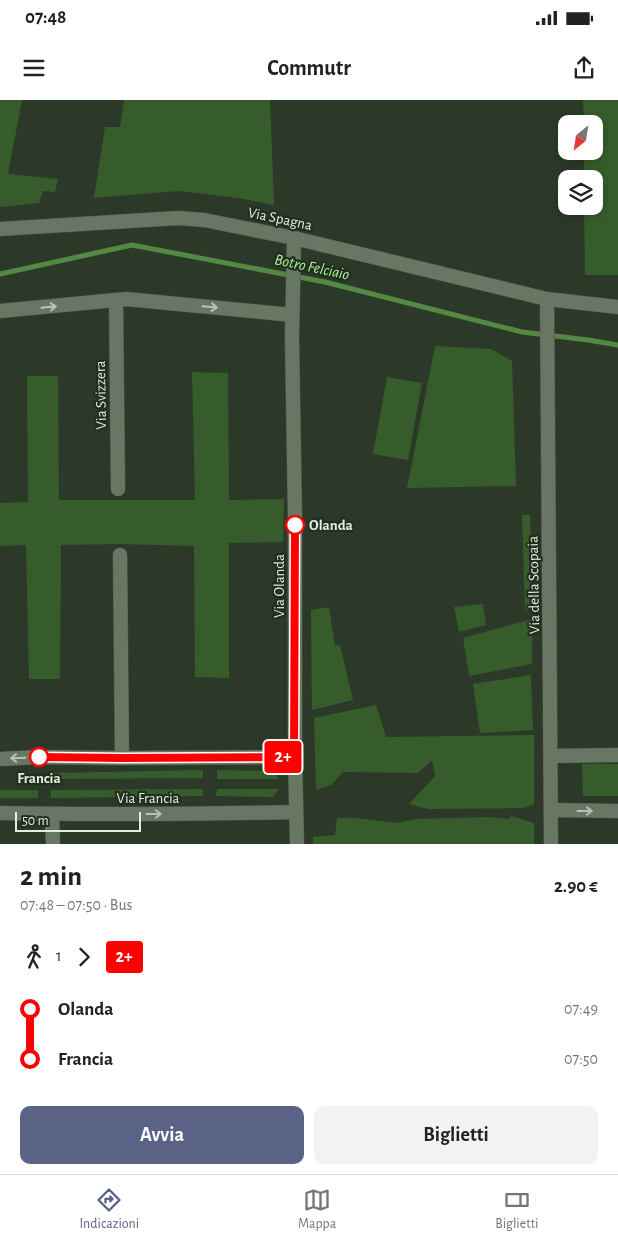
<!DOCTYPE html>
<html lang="it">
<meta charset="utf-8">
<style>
:root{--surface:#fff;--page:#f2f2f2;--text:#222;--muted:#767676;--line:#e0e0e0;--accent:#5a6385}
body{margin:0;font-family:"Alegreya Sans",sans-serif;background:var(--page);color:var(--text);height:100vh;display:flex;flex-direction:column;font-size:19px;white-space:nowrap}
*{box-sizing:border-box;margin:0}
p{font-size:16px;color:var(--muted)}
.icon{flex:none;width:28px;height:28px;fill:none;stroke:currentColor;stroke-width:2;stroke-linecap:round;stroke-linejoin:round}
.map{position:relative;height:744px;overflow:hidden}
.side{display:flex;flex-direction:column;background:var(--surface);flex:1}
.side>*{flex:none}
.badge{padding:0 10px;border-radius:4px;font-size:18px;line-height:32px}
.needle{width:32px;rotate:210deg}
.fabs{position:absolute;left:558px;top:15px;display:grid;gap:10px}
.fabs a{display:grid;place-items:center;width:45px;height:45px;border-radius:10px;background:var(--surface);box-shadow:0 2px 8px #0003;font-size:25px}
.scale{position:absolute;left:15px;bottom:12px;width:126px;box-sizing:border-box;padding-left:5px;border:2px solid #e3ece1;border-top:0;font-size:14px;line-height:18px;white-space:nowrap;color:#e3ece1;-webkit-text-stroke:4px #222f1f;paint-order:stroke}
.map>.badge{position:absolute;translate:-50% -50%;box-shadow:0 0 0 2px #fff}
.legs{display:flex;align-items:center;gap:8px;height:55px;padding:0 20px;font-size:16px}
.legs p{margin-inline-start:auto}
.headline{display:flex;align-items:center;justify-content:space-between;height:85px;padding:0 20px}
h1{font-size:28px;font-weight:700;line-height:38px}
.cta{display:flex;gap:10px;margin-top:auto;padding:10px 20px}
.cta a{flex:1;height:58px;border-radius:10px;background:var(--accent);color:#fff;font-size:20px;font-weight:700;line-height:58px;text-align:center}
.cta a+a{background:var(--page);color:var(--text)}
ul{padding:0 20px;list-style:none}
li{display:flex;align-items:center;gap:18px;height:50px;font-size:19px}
li i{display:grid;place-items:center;width:8px;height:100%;margin:0 6px;background:currentColor}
li i::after{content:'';width:12px;height:12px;margin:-6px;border:4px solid;border-radius:50%;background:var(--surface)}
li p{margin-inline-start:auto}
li:first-child i{background:linear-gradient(#0000 50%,currentColor 0)}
li:last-child i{background:linear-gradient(currentColor 50%,#0000 0)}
.status{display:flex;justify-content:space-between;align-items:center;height:35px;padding:0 25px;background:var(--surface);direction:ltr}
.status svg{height:14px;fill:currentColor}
header{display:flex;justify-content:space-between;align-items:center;height:65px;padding:0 20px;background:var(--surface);font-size:22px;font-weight:700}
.tabs{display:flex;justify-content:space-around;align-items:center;height:70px;border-top:1px solid var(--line);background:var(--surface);font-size:14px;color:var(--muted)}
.tabs a{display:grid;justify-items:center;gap:2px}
.tabs .current{color:var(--accent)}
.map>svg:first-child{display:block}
.green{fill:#365c2b}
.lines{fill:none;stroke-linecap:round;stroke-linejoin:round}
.stream{stroke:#538845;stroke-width:5}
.minor-casing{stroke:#4a5547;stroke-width:15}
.minor{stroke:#687764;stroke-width:14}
.oneway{stroke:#b8c3b5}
.line-1-casing{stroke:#fff;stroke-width:11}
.line-1{stroke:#f00;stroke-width:8}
.stop-1-dot{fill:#fff;stroke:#f00;stroke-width:2.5}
.labels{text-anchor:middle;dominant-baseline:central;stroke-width:4.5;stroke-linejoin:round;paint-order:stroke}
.street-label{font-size:15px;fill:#e3ece1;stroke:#222f1f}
.stop-label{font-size:15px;font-weight:bold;fill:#e3ece1;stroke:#222f1f;text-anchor:start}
.water-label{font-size:16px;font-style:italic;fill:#acf598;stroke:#222f1f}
</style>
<div class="status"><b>07:48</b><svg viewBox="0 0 49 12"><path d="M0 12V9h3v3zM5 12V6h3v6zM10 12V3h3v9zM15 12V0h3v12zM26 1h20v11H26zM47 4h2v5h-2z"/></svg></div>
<header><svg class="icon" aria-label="menu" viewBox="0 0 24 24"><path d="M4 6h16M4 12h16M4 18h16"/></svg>Commutr<svg class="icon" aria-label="share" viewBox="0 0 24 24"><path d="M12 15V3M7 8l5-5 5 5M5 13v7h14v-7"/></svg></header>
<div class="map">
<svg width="618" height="744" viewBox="0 0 618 744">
<rect width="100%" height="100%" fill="#2c3929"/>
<g class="green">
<path d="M0 0H22L8 74 58 79 55 92 43 91 39 103 0 107Z"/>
<path d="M124 0H270L274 105 239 98 179 91 94 98 105 27H120Z"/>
<path d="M583 0H618V175H585L584 106H594V79H584V51H594V24H584Z"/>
<path d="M435 246 491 249 512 261 516 386 407 388Z"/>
<path d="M192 272 228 273 229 400 284 399 283 442 229 443V578L195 577 194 446 120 444 61 445 60 579H29L26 445 0 446V403L28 402 27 276H58L59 400H195Z"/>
<path d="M387 277 422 283 408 360 373 354Z"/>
<path d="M522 415H530L533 510H525Z"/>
<path d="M483 504 486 525 459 532 454 507Z"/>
<path d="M329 507 335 546 340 545 353 600 312 610 311 510Z"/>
<path d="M532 519V564L469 576 463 538Z"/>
<path d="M531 575 533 630 480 633 473 584Z"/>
<path d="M376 605 386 637 534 635V704L523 708 428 709 409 704 435 676 432 660 418 673 343 672 331 685 316 690 314 618Z"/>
<path d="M582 664H618V696H583Z"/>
<path d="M203 670V678L50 679V673Z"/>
<path d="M217 670 272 671 279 679H217Z"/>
<path d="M203 689V696L51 698V690Z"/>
<path d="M217 689H279L273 697 216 696Z"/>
<rect x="0" y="690" width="38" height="8"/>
<path d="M512 716 534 723V744H313V737L335 735 337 718H355L397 723 416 719 489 717 507 719Z"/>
</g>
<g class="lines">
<path class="stream" d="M0 174 132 145 325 182 522 232 588 240 618 245"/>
<g class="minor-casing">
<g id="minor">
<path d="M0 129 178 118 204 120 294 138 547 199 618 207"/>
<path d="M294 138 292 238 295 419V657L297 744"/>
<path d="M547 199 551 744"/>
<path d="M116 200 118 389"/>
<path d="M0 211 126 199 292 215"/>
<path d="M120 455 122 658"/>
<path d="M551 656 618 655"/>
<path d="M0 659 39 657 122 658 295 657"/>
<path d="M551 710 618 711"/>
<path d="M0 713C99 715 197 714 296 712"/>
<path d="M52 714 53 744"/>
</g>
</g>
<use href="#minor" class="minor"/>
</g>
<defs><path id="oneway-shaft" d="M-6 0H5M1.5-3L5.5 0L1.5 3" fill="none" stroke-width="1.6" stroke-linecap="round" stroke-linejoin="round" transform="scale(1.25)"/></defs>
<g class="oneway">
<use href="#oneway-shaft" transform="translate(49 207) rotate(-6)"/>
<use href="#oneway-shaft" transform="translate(210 207) rotate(5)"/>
<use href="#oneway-shaft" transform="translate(18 658) rotate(178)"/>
<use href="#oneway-shaft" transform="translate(585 711)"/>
<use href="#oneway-shaft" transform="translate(154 714)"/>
</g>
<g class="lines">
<g class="line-1-casing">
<path id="line-1" d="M39 657 122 658 294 657 295 425"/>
</g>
<use href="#line-1" class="line-1"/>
</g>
<g class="stop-1-dot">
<circle cx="295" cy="425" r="9"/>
<circle cx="39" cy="657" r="9"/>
</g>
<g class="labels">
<g class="street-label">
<text transform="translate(280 119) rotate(12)">Via Spagna</text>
<text transform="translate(101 295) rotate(-91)">Via Svizzera</text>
<text transform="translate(534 485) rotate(-91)">Via della Scopaia</text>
<text transform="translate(279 486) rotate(-90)">Via Olanda</text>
<text x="148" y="698">Via Francia</text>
</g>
<g class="stop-label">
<text x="309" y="425">Olanda</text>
<text x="39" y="678" text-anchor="middle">Francia</text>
</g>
<g class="water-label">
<text transform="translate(312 167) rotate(12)">Botro Felciaio</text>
</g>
</g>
</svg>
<div class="fabs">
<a><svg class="needle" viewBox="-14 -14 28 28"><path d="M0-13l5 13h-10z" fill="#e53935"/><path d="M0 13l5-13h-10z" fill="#767676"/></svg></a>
<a><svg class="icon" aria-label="layers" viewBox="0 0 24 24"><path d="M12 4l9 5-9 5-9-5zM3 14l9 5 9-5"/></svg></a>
</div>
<div class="scale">50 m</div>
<b class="badge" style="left:283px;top:657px;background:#f00;color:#fff">2+</b>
</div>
<section class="side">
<div class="headline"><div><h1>2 min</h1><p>07:48 – 07:50 · Bus</p></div><b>2.90 €</b></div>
<div class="legs"><svg class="icon" aria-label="walk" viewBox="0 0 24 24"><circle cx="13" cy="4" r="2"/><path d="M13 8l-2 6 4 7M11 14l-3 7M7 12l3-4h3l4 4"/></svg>1<svg class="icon" aria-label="forward" viewBox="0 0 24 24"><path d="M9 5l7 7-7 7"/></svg><b class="badge" style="background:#f00;color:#fff">2+</b></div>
<ul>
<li><i style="color:#f00"></i><b>Olanda</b><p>07:49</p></li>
<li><i style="color:#f00"></i><b>Francia</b><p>07:50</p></li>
</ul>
<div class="cta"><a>Avvia</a><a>Biglietti</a></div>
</section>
<nav class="tabs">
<a class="current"><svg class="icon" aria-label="directions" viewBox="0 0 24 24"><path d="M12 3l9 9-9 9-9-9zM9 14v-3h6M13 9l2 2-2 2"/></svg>Indicazioni</a>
<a><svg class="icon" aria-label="map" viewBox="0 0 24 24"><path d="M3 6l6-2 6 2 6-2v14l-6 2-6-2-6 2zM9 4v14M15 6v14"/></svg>Mappa</a>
<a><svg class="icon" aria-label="tickets" viewBox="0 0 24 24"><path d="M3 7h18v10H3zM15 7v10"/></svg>Biglietti</a>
</nav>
